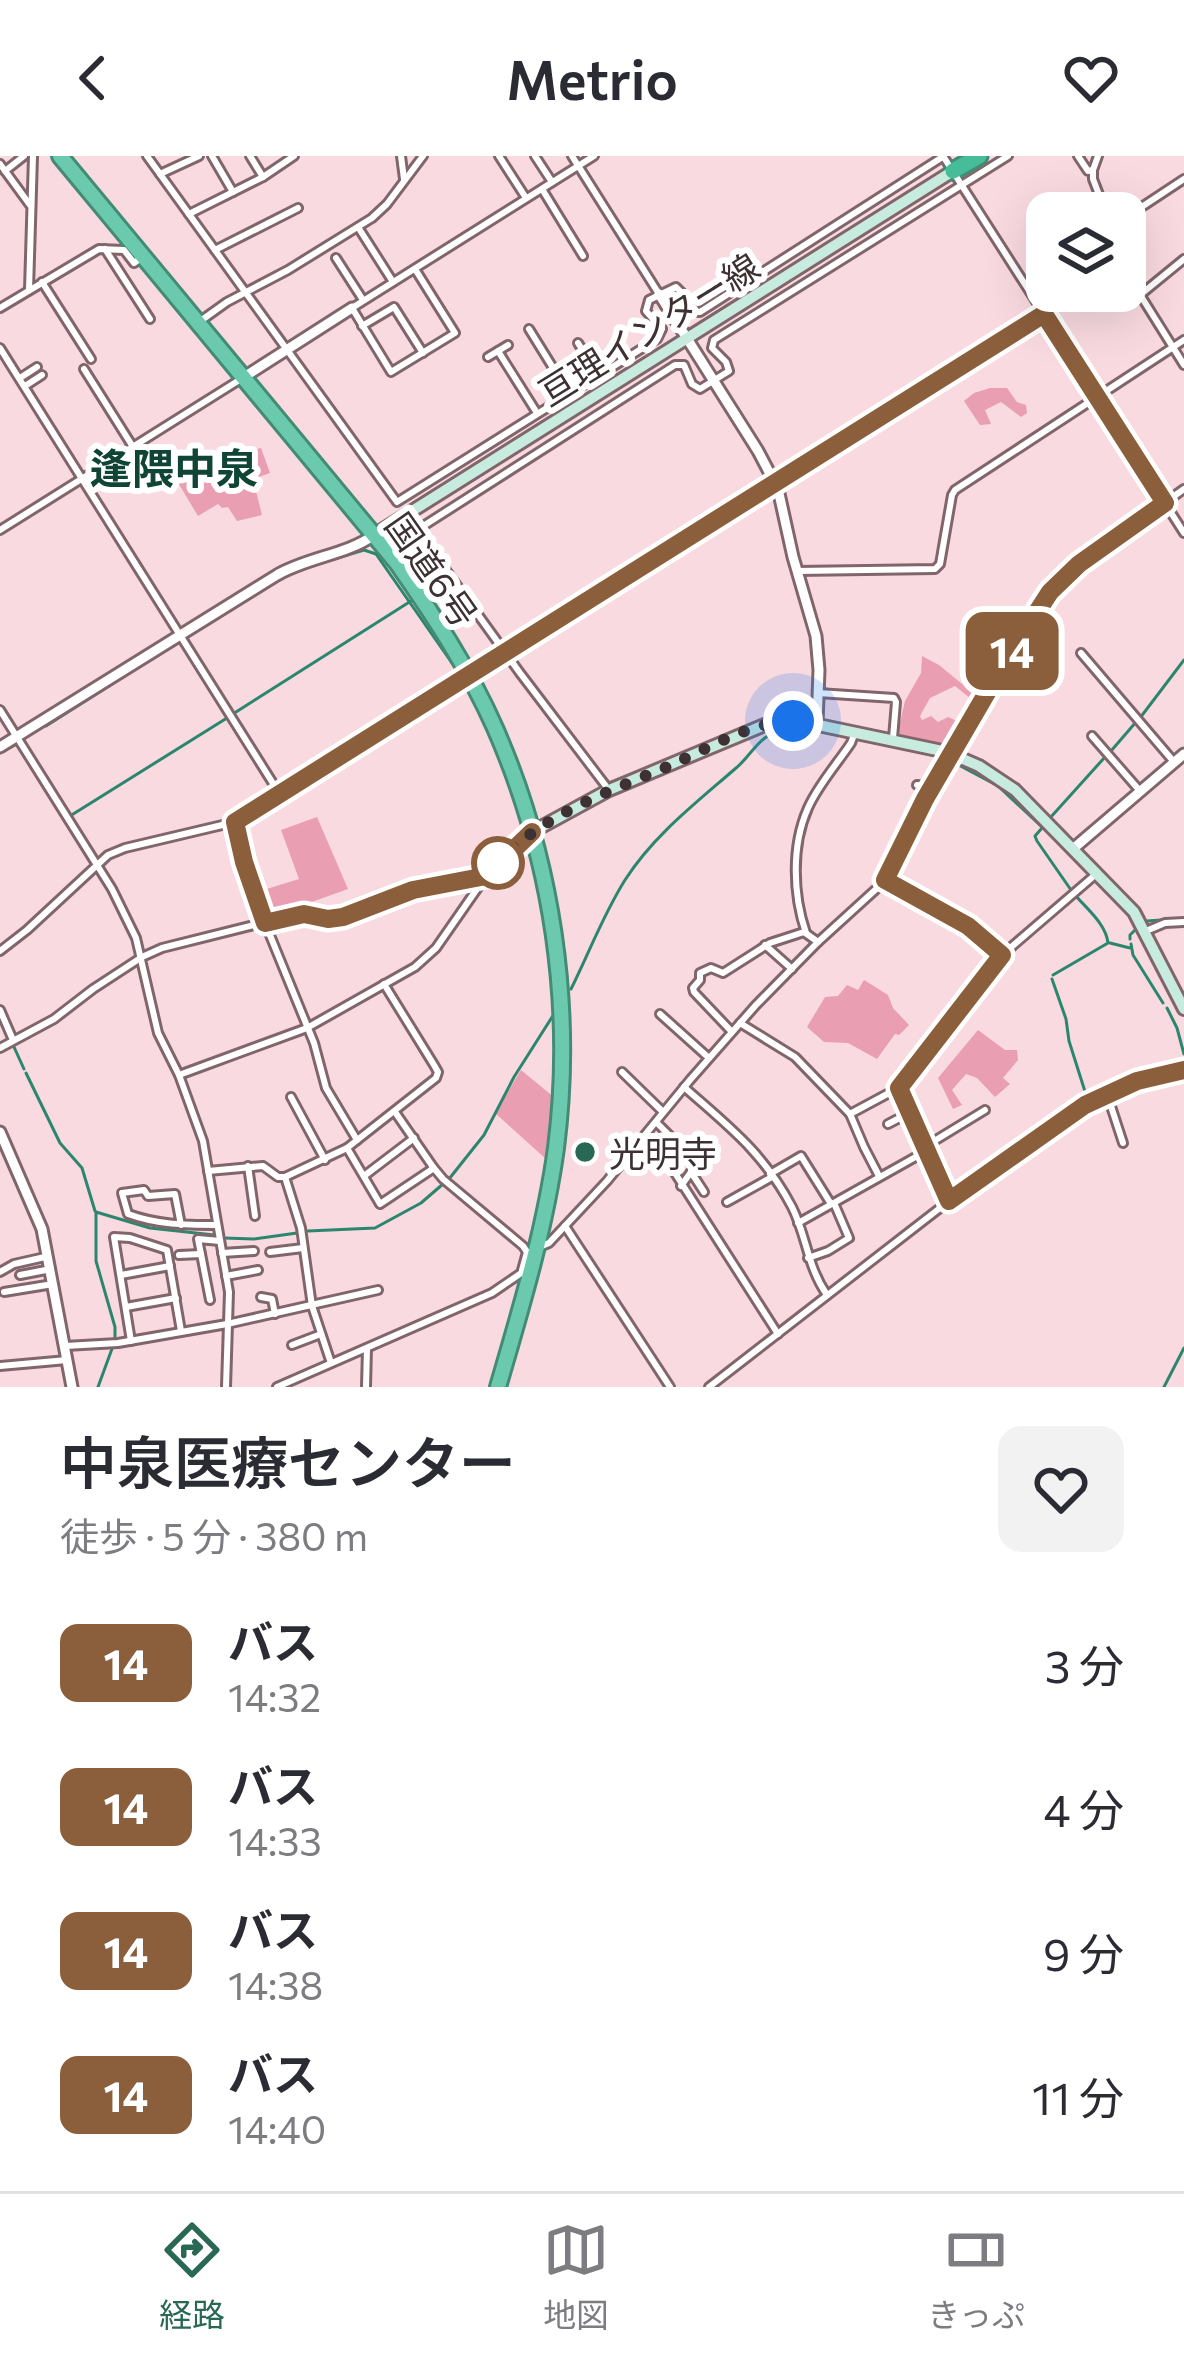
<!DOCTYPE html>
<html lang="ja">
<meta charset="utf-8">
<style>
:root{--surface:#fff;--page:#f2f2f3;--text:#2b2b33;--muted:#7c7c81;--line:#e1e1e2;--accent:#296855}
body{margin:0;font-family:Commissioner,"Noto Sans JP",sans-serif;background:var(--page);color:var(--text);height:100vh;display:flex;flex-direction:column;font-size:45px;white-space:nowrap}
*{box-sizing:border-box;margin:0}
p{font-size:39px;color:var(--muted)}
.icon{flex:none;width:66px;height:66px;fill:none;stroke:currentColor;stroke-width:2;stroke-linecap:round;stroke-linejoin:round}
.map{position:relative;height:1231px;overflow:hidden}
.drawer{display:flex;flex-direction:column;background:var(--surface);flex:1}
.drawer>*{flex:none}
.badge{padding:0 24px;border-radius:18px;font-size:42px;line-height:78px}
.buttons{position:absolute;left:1026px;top:36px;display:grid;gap:24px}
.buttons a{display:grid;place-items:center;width:120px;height:120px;border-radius:24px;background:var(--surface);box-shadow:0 12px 48px #0002;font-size:60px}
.you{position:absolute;width:60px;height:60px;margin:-30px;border:9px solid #fff;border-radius:50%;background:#1a73e8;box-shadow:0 0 0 18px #1a73e833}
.map>.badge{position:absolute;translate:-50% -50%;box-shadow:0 0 0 6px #fff}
.round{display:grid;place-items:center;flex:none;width:126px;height:126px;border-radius:24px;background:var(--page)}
.overview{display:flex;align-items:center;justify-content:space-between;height:204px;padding:0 60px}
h1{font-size:57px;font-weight:600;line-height:90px}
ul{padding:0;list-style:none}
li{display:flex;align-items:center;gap:36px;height:144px;padding:0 60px}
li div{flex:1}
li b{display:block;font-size:45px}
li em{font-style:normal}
li .badge{min-width:132px;font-weight:700;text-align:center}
header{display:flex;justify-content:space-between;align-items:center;height:156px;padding:0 60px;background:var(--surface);font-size:54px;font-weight:600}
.dock{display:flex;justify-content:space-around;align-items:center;height:168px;border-top:3px solid var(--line);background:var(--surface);font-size:33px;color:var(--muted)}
.dock a{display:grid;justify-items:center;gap:6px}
.dock .active{color:var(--accent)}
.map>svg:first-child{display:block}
.green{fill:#e99fb1}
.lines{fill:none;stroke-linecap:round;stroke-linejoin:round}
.stream{stroke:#2c866e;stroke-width:3}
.minor-casing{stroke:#80666b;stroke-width:12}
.tertiary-casing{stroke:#80666b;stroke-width:15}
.secondary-casing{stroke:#80666b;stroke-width:16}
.trunk-casing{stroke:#438b75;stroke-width:20}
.motorway-casing{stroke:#438b75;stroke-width:21}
.minor{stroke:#fff;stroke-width:6}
.tertiary{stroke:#fff;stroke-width:9}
.secondary{stroke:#c8ebe0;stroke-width:10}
.trunk{stroke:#6bcaae;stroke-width:14}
.motorway{stroke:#46bc99;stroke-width:15}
.line-casing{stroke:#fff;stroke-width:27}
.line{stroke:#8b5e3c;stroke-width:18}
.walk{stroke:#3d3133;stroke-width:12;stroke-dasharray:0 21.6}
.stop-dot{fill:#fff;stroke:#8b5e3c;stroke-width:6}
.poi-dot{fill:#296855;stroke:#fff;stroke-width:4.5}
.labels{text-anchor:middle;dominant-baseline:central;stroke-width:12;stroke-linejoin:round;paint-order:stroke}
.street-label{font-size:36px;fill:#3d3133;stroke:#fff}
.poi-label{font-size:36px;fill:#3d3133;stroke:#fff;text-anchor:start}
.quarter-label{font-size:42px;font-weight:bold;fill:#104435;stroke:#fff}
</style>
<header><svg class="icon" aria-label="back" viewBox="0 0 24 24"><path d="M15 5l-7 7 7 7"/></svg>Metrio<svg class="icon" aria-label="heart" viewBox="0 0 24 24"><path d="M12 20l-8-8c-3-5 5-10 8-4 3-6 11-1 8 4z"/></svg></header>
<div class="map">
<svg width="1184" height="1231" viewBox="0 0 1184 1231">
<rect width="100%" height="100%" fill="#f9dae0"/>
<g class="green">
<path d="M990 232H1007L1017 246 1026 249 1027 257 1021 261 1001 246 985 254 991 268 980 269 964 245 974 237Z"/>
<path d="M261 292 270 317 253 323 262 359 237 365 228 351 222 352 218 348 198 360 177 325 206 306Z"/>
<path d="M922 500 939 509 978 541 975 546 955 530 930 542 920 560 922 564 931 560 938 566 948 561 964 568 952 590 897 579 905 545 921 517Z"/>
<path d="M317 661 348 733 309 747 311 755H296L267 762 257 736 299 723 281 674Z"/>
<path d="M864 824 888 839 893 852 909 869 899 879 895 878 877 903 848 887 824 886 807 871 825 841 838 840 847 829 858 834Z"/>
<path d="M978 874 1005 894H1017L1018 904 1003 922 1010 928 995 941 977 922 966 918 952 934 962 949 953 953 938 922Z"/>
<path d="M521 914 555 942 546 1003 495 957Z"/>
</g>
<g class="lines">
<g class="stream">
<path d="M964 40 1039 157"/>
<path d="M1063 194 1092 239"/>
<path d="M1097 247 1160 345"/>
<path d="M304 412 364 394 376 398 461 520"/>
<path d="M225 457 279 423"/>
<path d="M236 556 411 445"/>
<path d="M406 562 424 551"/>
<path d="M1140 562 1184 504"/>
<path d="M46 570 175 488"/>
<path d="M857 583 889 589"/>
<path d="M910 594 945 602"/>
<path d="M1111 595 1136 566"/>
<path d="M0 597 17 588"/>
<path d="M953 606 998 630 1042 671"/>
<path d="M70 660 227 562"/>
<path d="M1050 662 1105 601"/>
<path d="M1042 672 1035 680 1037 685 1071 734"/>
<path d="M191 679 227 671"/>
<path d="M1147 765 1161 764"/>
<path d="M1130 783V779L1137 772"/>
<path d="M1110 787 1130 792"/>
<path d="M1131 788 1133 799 1163 847"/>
<path d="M0 798 22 781"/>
<path d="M1053 819 1108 787C1106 768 1087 753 1075 739"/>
<path d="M1052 823 1066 863 1069 885 1088 945"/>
<path d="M571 833C589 797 603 759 625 724 654 679 696 647 736 612 750 601 758 581 777 576 801 569 827 577 851 582"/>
<path d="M1167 852 1177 872 1184 898"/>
<path d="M14 891 24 913"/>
<path d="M26 917 60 987 82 1012 95 1055"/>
<path d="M1044 981 1088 953"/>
<path d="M449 1023 484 979 514 921 554 858"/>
<path d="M952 1047 965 1037"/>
<path d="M308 1075 375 1072 421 1047 443 1028"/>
<path d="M224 1082 254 1083 297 1077"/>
<path d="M837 1136 948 1049"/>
<path d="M115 1184V1171L96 1105V1056L150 1072 214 1079"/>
<path d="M764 1192 827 1144"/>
<path d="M98 1231 113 1190"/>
<path d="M714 1231 760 1195"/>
<path d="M1164 1231 1184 1192"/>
</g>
<g class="minor-casing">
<g id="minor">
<path d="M147 0 397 346 657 183 662 173 646 155 649 144 676 131 683 138 689 155 700 156 944 0"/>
<path d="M212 0 233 36"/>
<path d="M250 0 263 21"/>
<path d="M401 0 404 23"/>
<path d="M499 0 526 42"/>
<path d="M535 0 552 26"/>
<path d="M572 0 659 138"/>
<path d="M943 0 1184 377"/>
<path d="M1078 0 1088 15 1093 14V23L1106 57"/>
<path d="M0 8 30 49"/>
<path d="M1093 14 1098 0"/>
<path d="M5 15 24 0"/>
<path d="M160 18 199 0"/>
<path d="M542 33 583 100"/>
<path d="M189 58 263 21 294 0"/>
<path d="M1125 62 1184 23"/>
<path d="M358 71 393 126"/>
<path d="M105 93 150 163"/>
<path d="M215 94 298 52"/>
<path d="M336 102 363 144"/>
<path d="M1125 107 1139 137 1184 209"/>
<path d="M415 113 455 177 391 216 352 152 594 0"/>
<path d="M42 126 91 203"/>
<path d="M29 134 33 0"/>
<path d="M1140 139 1184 103"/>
<path d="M0 152 99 93 124 94 134 107 141 102"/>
<path d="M199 166 227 146 288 114 372 62 387 48 423 0"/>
<path d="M362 170 394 151 423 197"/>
<path d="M529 173 568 236"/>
<path d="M578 187 598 219"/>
<path d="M0 192 279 637"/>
<path d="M498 195 537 257"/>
<path d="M488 201 508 189"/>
<path d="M84 213 133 291"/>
<path d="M20 222 37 211"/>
<path d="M25 230 42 219"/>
<path d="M0 374 241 223"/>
<path d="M797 415 935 413 940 408 952 339 955 334 1184 184"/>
<path d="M1081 497 1174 606"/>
<path d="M967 509 990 531"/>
<path d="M818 537 894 542 896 546 893 582"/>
<path d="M0 554 112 733 136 782 158 877 179 919 203 985 229 1136 226 1231"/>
<path d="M1092 580 1140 635"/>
<path d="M917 629 932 631"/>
<path d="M609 634 520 517 417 374 675 209H684L692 228 700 233 729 215 726 206 712 192 714 184 1008 0"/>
<path d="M235 666 244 706 265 767 314 887 326 932 357 984"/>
<path d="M885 725 968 770 1002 799"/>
<path d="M1146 775 1165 767 1184 766"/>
<path d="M806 777C793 739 791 690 808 652 818 629 837 608 851 587L855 576"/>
<path d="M765 789 792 813"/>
<path d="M0 795 27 774 108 699 125 692 235 666 1044 158"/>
<path d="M0 854 13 884"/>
<path d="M660 858 709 902"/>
<path d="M740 867 795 901 850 958 904 929 1002 799 1095 719"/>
<path d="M732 876 694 836 693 832 700 824V817L711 812 723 817 770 787 804 776 818 786"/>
<path d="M0 892 54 863 93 833 142 801 162 792 294 759H315L328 763 343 761 413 735 486 720"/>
<path d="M622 916 662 955"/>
<path d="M179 919 307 872 415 811 436 792 486 720 532 676"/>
<path d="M684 931C729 971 763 996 792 1051 807 1081 807 1110 827 1139"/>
<path d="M899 932 949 1044"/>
<path d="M1107 938 1123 987"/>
<path d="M291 941 325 1004"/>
<path d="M850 958 864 991 879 1020"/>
<path d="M656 966 695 1005 696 1009 681 1030"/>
<path d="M888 968 911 956"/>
<path d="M645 979 659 992 778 1178"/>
<path d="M926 990 985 954"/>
<path d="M347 992 380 1048 431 1014 433 1011 395 956"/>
<path d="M248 1010 255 1060"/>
<path d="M433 1011 443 1023 523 1090 527 1096 522 1114"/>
<path d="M208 1015 263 1010 278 1021H285L347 992 436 922 438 916 434 909 384 828"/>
<path d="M691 1016 704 1036"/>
<path d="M770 1018 801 1000 831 1048"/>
<path d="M364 1020 414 982"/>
<path d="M285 1021 301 1072 312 1150 331 1207"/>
<path d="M727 1046 772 1021"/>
<path d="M798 1067 928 994"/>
<path d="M181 1069 175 1038 148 1040 144 1034 122 1037 128 1058C158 1069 186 1069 217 1069"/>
<path d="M565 1070 670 1231"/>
<path d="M537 1092 549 1087 607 1025 690 924 756 849 818 786 885 725 924 643 1006 504 1057 427 1079 408 1184 333"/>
<path d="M270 1096 303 1092"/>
<path d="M222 1097 254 1095"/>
<path d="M201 1098 198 1083 220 1085"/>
<path d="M179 1099 201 1098 210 1144"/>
<path d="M808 1102 828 1095 849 1082 834 1047"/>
<path d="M0 1116 14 1108 45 1101"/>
<path d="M20 1119 51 1113"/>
<path d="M121 1119 170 1110"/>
<path d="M226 1120 258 1114"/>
<path d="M4 1136 53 1128"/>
<path d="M261 1141 272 1143 275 1158"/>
<path d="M126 1151 176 1142"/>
<path d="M131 1185 114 1081 130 1082 167 1094 181 1175"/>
<path d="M292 1189 321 1178"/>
<path d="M65 1190 118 1187 227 1168 378 1134"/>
<path d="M0 1210 67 1204"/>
<path d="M277 1231 492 1137 530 1111"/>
<path d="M366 1231 367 1192"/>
<path d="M709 1231 949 1045 1073 957 1137 925 1184 914"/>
</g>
</g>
<g class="tertiary-casing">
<g id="tertiary">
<path d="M659 138 758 295 778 333 793 401 816 480 819 514 817 568"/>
<path d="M244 221 352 152"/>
<path d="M0 591 277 419C308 401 346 399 374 379"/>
<path d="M1074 692 1184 598"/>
<path d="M0 976 42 1073 72 1231"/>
</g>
</g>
<g class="secondary-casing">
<g id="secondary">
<path d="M374 379 953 15"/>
<path d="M532 676 609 634 767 568 784 565 804 566 947 596 979 610 1015 634 1134 756 1184 853"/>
</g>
</g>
<g class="trunk-casing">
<path id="trunk" d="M60 0 397 407C434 460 469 513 495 572 552 702 574 850 556 992 545 1073 521 1152 498 1231"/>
</g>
<g class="motorway-casing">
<path id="motorway" d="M953 15 979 0"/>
</g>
<use href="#minor" class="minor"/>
<use href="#tertiary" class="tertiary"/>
<use href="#secondary" class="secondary"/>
<use href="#trunk" class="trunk"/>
<use href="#motorway" class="motorway"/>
</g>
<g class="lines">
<g class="line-casing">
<path id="line" d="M532 676 486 720 413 734 343 761 328 763 304 758 265 767 244 706 235 666 1044 158 1165 347 1079 408 1050 436 1006 504 925 643 885 724 968 770 1002 799 899 932 949 1045 1085 949 1137 925 1184 914"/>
</g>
<use href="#line" class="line"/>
<path class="walk" d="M498 707C546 655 615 634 678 606 713 589 753 566 793 565"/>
</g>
<circle class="stop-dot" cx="498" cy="707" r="24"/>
<circle class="poi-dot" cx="585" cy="996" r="12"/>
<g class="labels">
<g class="street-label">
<text transform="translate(648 172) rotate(-32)">亘理インター線</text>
<text transform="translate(433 413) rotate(55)">国道6号</text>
</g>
<g class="poi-label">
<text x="609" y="996">光明寺</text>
</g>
<g class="quarter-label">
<text x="174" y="311">逢隈中泉</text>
</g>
</g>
</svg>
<div class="buttons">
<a><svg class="icon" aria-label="layers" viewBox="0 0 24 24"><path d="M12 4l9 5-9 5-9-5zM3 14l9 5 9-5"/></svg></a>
</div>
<div class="you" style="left:793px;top:565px"></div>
<b class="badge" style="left:1012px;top:495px;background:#8b5e3c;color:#fff">14</b>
</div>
<section class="drawer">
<div class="overview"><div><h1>中泉医療センター</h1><p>徒歩 · 5 分 · 380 m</p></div><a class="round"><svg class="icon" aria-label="heart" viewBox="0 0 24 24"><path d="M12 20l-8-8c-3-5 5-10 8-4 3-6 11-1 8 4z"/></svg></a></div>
<ul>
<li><span class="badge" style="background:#8b5e3c;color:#fff">14</span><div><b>バス</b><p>14:32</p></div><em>3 分</em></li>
<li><span class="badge" style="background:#8b5e3c;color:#fff">14</span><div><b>バス</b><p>14:33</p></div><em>4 分</em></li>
<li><span class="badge" style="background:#8b5e3c;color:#fff">14</span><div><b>バス</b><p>14:38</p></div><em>9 分</em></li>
<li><span class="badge" style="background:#8b5e3c;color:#fff">14</span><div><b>バス</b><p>14:40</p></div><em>11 分</em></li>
</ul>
</section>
<nav class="dock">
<a class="active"><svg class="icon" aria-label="directions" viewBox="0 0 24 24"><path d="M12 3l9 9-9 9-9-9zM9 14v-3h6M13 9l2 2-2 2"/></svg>経路</a>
<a><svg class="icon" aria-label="map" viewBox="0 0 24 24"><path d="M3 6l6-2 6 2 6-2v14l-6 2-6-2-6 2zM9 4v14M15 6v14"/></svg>地図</a>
<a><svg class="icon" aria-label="tickets" viewBox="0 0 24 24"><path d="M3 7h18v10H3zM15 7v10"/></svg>きっぷ</a>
</nav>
